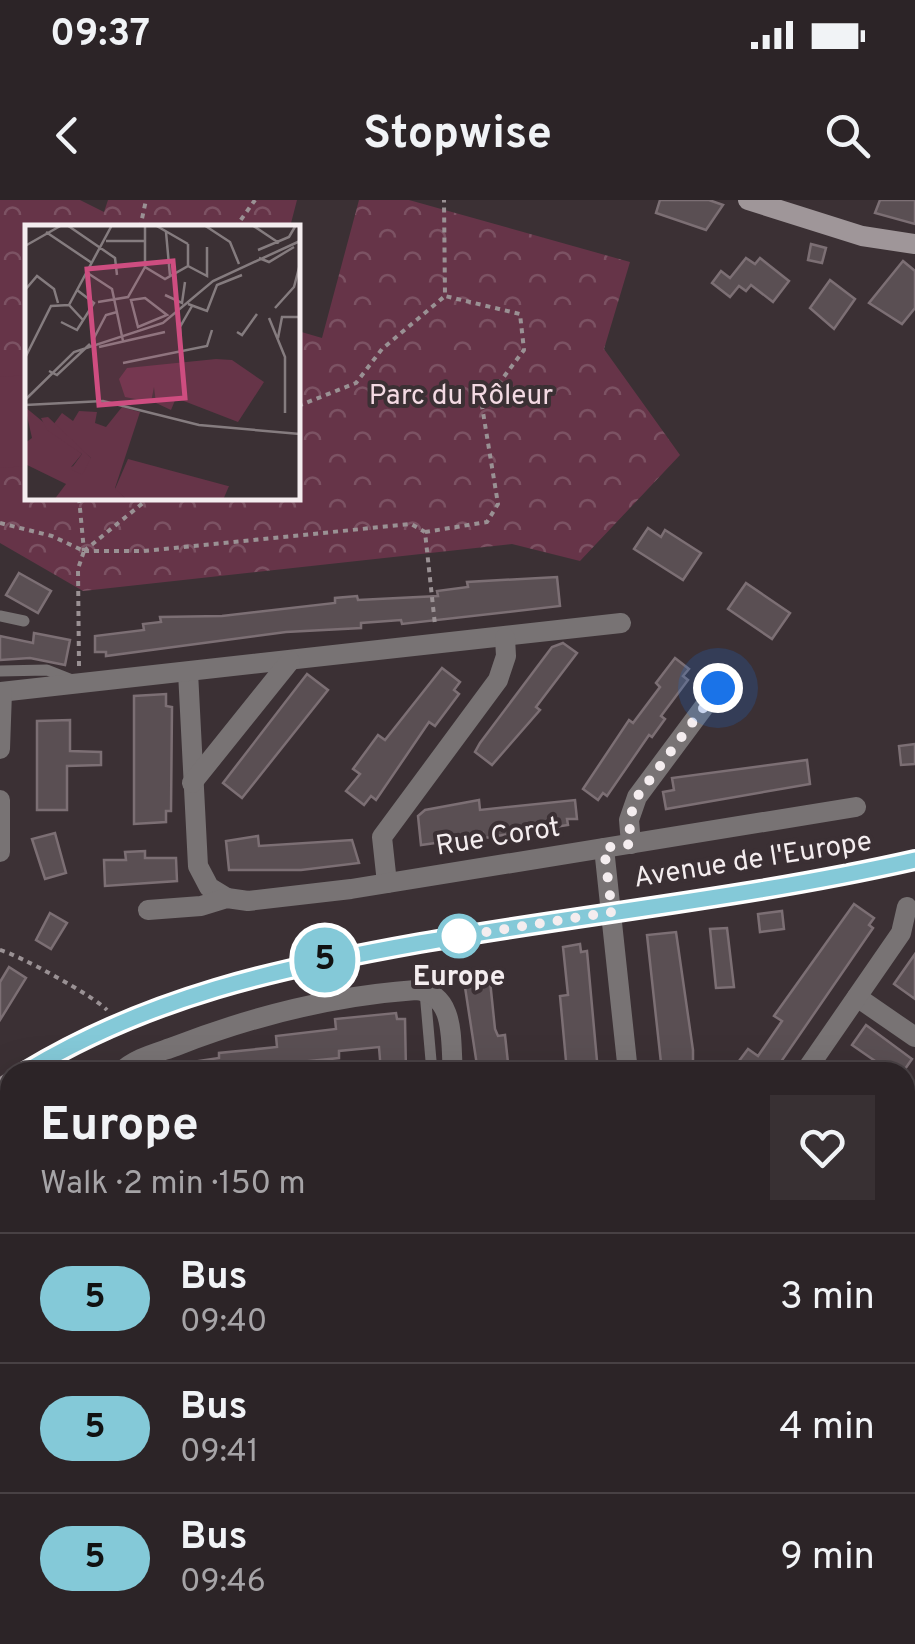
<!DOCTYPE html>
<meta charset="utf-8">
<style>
:root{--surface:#2c2427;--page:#383033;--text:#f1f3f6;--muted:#a6a4a7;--line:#484144}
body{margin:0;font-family:Overpass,sans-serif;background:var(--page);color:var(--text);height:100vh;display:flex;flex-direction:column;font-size:38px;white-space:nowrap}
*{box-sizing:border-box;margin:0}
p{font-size:32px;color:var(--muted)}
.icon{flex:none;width:55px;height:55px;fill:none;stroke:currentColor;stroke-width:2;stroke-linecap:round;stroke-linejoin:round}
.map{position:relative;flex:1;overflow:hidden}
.panel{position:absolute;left:0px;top:862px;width:915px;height:582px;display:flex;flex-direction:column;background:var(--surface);border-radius:30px 30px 0 0;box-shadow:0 10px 40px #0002,0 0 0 2px var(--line)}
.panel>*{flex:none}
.badge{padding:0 20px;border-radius:32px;font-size:35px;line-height:65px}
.you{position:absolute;width:50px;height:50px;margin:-25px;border:8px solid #fff;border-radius:50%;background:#1a73e8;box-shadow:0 0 0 15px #1a73e833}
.map>.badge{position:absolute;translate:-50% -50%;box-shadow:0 0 0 5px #fff}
.round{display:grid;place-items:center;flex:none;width:105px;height:105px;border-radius:0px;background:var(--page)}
.headline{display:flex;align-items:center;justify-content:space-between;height:170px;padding:0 40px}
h1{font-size:48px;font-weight:700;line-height:75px}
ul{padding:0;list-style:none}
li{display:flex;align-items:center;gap:30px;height:130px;padding:0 40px;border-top:2px solid var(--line)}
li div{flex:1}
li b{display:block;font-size:38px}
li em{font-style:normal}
li .badge{min-width:110px;font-weight:700;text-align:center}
.status{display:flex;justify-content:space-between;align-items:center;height:70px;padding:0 50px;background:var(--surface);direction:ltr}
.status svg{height:28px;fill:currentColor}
header{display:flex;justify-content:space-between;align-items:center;height:130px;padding:0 40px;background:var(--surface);font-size:45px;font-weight:700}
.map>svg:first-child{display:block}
.built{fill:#4a383e}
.forest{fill:url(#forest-crowns)}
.garden{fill:#663448}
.building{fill:#5a4f53;stroke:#7c6f74;stroke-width:2.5}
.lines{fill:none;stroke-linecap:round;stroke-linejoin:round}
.path{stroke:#9a9194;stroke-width:4;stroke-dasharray:5 5;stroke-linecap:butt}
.lane{stroke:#787374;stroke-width:11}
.street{stroke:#787374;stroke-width:20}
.secondary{stroke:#9f9699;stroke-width:20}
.line-casing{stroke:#fff;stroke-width:22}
.line{stroke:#84c9d8;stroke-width:15}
.walk{stroke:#f4edef;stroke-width:10;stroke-dasharray:0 18}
.stop-dot{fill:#fff;stroke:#84c9d8;stroke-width:5}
.labels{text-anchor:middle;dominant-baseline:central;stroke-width:8;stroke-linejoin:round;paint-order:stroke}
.park-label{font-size:28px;fill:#f3dae3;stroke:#3b3034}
.street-label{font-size:28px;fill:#f4edef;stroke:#3b3034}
.stop-label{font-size:28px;font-weight:bold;fill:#f4edef;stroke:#3b3034}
.inset-road{fill:none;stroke:#857c7f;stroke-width:2.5}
.view{fill:#ce4d80;fill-opacity:0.15;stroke:#ce4d80;stroke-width:5}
.inset-edge{fill:none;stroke:#f4edef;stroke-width:5}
</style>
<div class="status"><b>09:37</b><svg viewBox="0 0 49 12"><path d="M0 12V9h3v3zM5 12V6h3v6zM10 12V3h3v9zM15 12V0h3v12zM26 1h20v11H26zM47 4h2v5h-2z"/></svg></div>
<header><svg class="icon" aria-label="back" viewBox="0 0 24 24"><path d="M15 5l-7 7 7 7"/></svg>Stopwise<svg class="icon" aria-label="search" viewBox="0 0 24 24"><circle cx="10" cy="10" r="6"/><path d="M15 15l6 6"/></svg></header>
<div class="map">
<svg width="915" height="1444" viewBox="0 0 915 1444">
<defs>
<pattern id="forest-crowns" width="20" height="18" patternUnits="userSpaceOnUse" patternTransform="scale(2.5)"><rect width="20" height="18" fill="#663448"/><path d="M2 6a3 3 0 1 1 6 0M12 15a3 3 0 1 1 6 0" fill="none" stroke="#7c5263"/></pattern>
</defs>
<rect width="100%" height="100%" fill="#3b3034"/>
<path class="built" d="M369 1435H561V1444H368Z"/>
<path class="forest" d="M0 0H80L104 12 108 0H297L290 27 28 28V298H298V131L322 138 359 0H409L630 62 604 149 680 255 580 361 512 344 83 391 0 343Z"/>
<path class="garden" d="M27 175V266L0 268V177Z"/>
<g class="building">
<path d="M660 0H709L723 5 706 30 656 13Z"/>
<path d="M880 0H915V24L875 13Z"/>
<path d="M811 44 826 48 822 63 808 60Z"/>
<path d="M746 58 755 64 760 58 789 81 773 102 751 85 746 91 739 86 730 97 712 83 721 71 730 78Z"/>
<path d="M903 61 915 71V108L902 124 869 103Z"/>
<path d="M830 80 855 99 834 129 810 108Z"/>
<path d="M648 328 661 337 665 330 701 353 683 380 634 349Z"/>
<path d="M19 373 51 391 38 413 6 395Z"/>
<path d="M557 377 560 406 402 424 401 420 361 423V428L286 432 106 456V452H95V436L144 430 143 424 161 422 160 417 222 416 335 403V398L357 396 358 400 438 396 437 391 468 387 467 382Z"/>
<path d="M746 383 790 413 772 439 728 409Z"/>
<path d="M34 433 70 440 65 465 30 458 0 460V436L33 443Z"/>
<path d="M563 443 577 453 536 507 540 510 492 565 475 552 480 543 552 447Z"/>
<path d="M675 458 689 469 683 476 688 480 661 516 665 519 652 537 649 535 607 596 603 593 598 600 583 589 629 520 633 523 660 487 656 483Z"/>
<path d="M442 468 460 482 454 490 459 494 435 526 429 522 376 600 371 596 364 605 346 591 360 574 353 569 378 535 385 540Z"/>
<path d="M307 474 328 490 242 598 223 583Z"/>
<path d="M166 494V506L172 507 171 611H166V622L134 624V496Z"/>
<path d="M70 520V551L101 552V565L67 566V610H37V521Z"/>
<path d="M915 544V564L901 565 899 546Z"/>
<path d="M807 560 810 584 666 609 663 592 674 590 672 578Z"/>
<path d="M479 600 480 610 575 600 577 619H567L568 625 484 638 483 633 443 638V642L421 645 418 616 425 610Z"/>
<path d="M55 633 66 673 45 679 32 639Z"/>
<path d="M258 636 259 646 352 640 359 663 301 670H229L226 641Z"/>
<path d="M145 651V658H176L177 681 105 686 104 660H126L125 652Z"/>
<path d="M854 704 874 718 869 725 873 728 776 869 782 872H746L736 865 748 849 758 856 782 821 774 816Z"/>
<path d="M782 711 784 729 760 732 758 714Z"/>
<path d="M50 713 67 723 51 749 36 740Z"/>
<path d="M727 728 734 787 716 788 710 729Z"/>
<path d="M676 732 693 850V872H662L647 735Z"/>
<path d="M580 744 581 752 587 751 598 872H567L560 796 568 795 563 747Z"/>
<path d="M915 754V799L894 784Z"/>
<path d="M9 767 26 778 0 820V782Z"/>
<path d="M489 771 495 829 498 836 505 835 509 872H478L463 774Z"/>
<path d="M396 813 397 819H405L406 872H381L379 847 339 851V858L279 864 280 872H186L185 863 219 858V853L277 847 276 836 336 829 335 819Z"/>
<path d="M866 825 912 859 903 872H891L852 845Z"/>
</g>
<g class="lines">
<g class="path">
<path d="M140 28 146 0"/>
<path d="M235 28 255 0"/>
<path d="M298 206 356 183 382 149 445 96"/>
<path d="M79 298 84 351"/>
<path d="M0 323 52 336 84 351 78 369 79 466"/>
<path d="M425 332 487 322 498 304 482 206 524 150 520 114 445 96 444 0"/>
<path d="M84 351H144L411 324 425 332 435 425"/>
<path d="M84 351 149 298"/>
<path d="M0 750C19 755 94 796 107 810"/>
<path d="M0 1433 10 1434"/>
<path d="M123 1444 124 1435"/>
<path d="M205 1444V1435"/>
</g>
<g class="lane">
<path d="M0 416 24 421"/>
<path d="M0 471 47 470 75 481"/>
<path d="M425 792 432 872"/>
</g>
<g class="street">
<path d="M188 472 198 666 209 687 227 698"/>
<path d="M0 492 621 423"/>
<path d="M0 549 2 492"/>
<path d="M192 583 290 461"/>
<path d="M0 600V652"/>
<path d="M631 644 629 620 637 597 718 488"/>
<path d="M604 648 628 872"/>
<path d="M387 683 382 637 498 480 506 456 505 438"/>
<path d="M148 710 201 706 227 698 248 701 351 689 856 607"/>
<path d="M857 797 915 837"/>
<path d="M121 872C135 858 157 853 176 846 253 816 333 796 416 790 457 794 450 842 453 872"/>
<path d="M805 872 901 733 907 707"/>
<path d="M0 1016 10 1023"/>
<path d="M905 1034 915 1020"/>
<path d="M905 1139 915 1146"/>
<path d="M0 1314 10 1309"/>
<path d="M905 1398 915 1406"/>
<path d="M36 1435 43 1444"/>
<path d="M579 1435V1444"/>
<path d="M297 1444 298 1435"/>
<path d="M899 1444 915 1422"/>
</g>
<g class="secondary">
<path d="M748 0 862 36 915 44"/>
<path d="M25 872C151 795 285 767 427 742 590 713 754 696 915 660"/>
<path d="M0 889 10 882"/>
</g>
</g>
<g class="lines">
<g class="line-casing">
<path id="line" d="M25 872C148 797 280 768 420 743 585 714 752 697 915 660"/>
</g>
<use href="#line" class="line"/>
<path class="walk" d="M459 736 455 737 612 712 604 648 631 644 629 620 637 597 718 488"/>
</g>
<circle class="stop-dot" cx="459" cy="736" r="20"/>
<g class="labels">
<g class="park-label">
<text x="461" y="197">Parc du Rôleur</text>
</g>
<g class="street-label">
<text transform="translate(498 638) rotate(-9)">Rue Corot</text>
<text transform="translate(753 661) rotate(-9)">Avenue de l'Europe</text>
</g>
<g class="stop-label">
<text x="459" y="778">Europe</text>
</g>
</g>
<g transform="translate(25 25)">
<rect width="275" height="275" fill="#3b3034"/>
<path d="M0 182 57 229 46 242 66 233 28 200 37 188 48 196 54 186 72 187 70 198 81 202 97 182 115 187 90 263 102 275H29L41 259 0 239V218L7 213Z" fill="#663448"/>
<path d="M191 134 207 135 239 157 213 197 151 173 146 185 131 178 129 162 126 177 100 172 94 154 102 143ZM23 192 66 233 57 250 46 244 57 229 22 205 16 193ZM103 234 203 261H204L198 275H102L90 264Z" fill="#663448"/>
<path class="inset-road" d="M42 0 90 33 92 50M120 0V42L140 54 163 41V19M130 0 163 19M179 0 205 17 214 39M227 0 254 18M21 7 67 38M141 7 145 51M81 16H120M0 21 37 0M233 25 264 12 271 0M234 33 244 37 269 22M163 41 182 51V22M61 47 87 64 98 116M0 65 12 51 29 64 33 78M140 70 157 78 160 57M120 73 142 90 113 102 106 75ZM73 77 103 72 120 42M163 79 182 86 192 60 217 50M44 80 87 0M250 83 269 62 275 39M244 93 260 132V188M36 97 52 105 69 78 52 65M212 107 217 110 232 89M69 113 81 90 92 87M253 113 257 92H275M74 122 140 107M156 126 155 102 167 81M0 133 26 81 44 80 58 95M98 138 182 121 187 105M24 146 32 150 65 119M0 175 49 127 138 98 188 56 275 16M0 180 78 176 174 200 275 209"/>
<path class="view" d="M148 36 160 173 74 180 62 44Z"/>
<rect width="275" height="275" class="inset-edge"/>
</g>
</svg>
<div class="you" style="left:718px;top:488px"></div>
<b class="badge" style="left:325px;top:760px;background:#84c9d8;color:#111">5</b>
<section class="panel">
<div class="headline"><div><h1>Europe</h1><p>Walk · 2 min · 150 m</p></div><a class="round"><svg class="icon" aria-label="heart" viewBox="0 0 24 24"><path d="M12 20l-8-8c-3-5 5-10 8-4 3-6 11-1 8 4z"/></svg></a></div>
<ul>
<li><span class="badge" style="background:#84c9d8;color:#111">5</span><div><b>Bus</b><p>09:40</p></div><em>3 min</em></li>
<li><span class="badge" style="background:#84c9d8;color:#111">5</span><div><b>Bus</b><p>09:41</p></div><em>4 min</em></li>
<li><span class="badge" style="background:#84c9d8;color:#111">5</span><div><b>Bus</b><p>09:46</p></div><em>9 min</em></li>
</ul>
</section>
</div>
